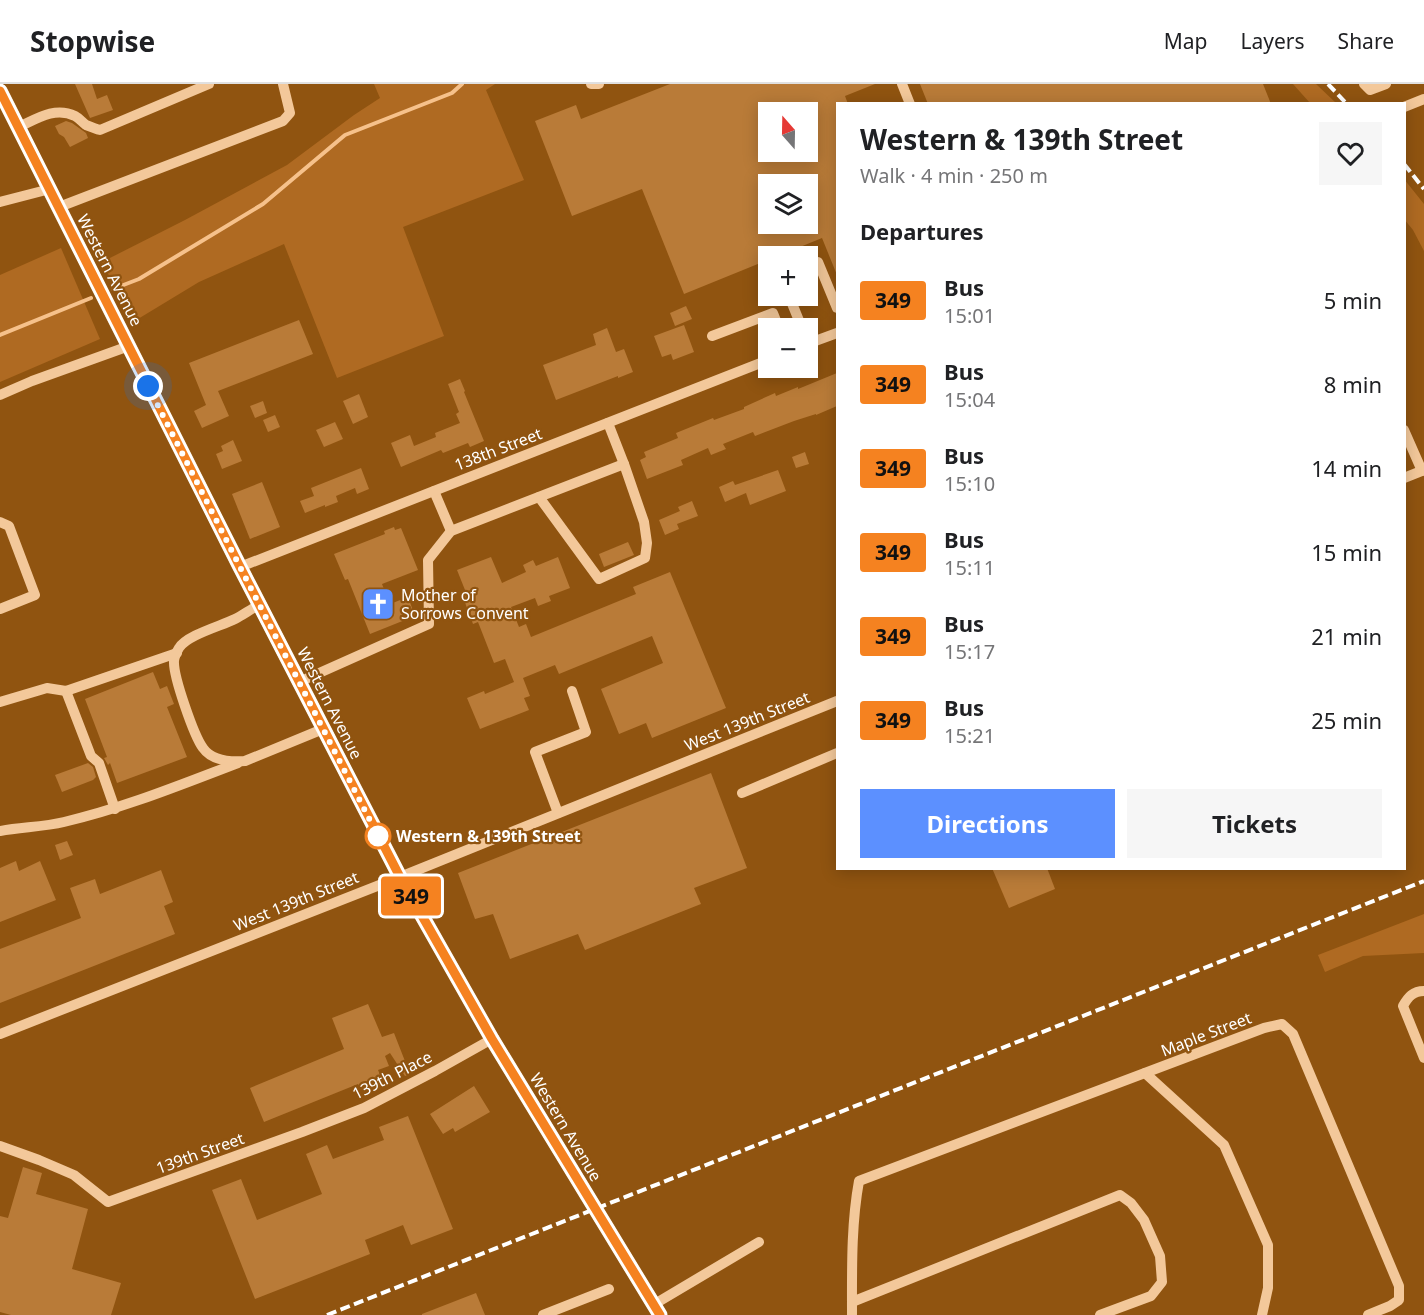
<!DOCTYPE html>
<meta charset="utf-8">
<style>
:root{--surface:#fff;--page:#f6f6f6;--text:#202124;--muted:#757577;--line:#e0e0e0;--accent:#5c90ff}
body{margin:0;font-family:"Noto Sans",sans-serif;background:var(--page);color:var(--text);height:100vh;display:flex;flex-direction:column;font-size:22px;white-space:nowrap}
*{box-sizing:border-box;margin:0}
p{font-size:20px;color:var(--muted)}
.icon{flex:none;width:33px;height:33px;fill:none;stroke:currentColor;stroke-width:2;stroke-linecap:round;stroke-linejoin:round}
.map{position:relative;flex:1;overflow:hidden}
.sheet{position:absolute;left:836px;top:18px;width:570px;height:768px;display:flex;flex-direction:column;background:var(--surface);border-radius:0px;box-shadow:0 3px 15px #0003}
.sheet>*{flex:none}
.badge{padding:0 12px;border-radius:4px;font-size:21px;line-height:39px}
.needle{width:39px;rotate:340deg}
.tools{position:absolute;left:758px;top:18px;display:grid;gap:12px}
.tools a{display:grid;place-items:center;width:60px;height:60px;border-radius:0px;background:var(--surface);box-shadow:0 3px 15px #0003;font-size:30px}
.you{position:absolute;width:30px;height:30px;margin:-15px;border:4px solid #fff;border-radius:50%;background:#1a73e8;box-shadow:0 0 0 9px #1a73e833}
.map>.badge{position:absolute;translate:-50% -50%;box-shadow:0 0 0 3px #fff}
h2{padding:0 24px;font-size:22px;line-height:54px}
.round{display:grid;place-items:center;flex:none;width:63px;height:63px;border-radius:0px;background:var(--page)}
.head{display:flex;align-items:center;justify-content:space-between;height:102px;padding:0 24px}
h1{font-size:28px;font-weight:700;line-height:45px}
.action{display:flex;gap:12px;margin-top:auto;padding:12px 24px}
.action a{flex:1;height:69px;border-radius:0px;background:var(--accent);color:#fff;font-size:24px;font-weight:700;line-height:69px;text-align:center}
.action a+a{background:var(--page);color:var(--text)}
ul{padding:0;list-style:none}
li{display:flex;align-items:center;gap:18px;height:84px;padding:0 24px}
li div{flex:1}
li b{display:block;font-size:22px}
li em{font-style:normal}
li .badge{min-width:66px;font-weight:700;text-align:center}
header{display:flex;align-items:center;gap:36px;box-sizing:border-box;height:84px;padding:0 30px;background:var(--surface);border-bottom:2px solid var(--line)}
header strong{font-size:28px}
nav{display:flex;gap:33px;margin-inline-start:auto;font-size:21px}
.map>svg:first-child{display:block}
.green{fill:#af6a22}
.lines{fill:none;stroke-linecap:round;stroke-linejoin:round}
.stream{stroke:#f6c18b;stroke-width:4}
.building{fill:#b97b38;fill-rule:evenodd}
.minor{stroke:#f3c89a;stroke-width:10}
.major{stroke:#fff4e6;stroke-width:15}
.rail{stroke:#fff;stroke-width:4;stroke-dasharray:10 4.5;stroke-linecap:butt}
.line-casing{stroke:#fff;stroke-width:14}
.line{stroke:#f58220;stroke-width:9}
.walk{stroke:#fff;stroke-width:6;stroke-dasharray:0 10.8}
.stop-dot{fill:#fff;stroke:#f58220;stroke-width:3}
.labels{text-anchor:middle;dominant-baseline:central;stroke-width:4.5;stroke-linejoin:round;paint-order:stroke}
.street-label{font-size:16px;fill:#fff;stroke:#905410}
.poi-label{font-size:16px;fill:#fff;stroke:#905410;text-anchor:start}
.stop-label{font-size:16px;font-weight:bold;fill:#fff;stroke:#905410;text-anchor:start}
</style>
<header>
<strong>Stopwise</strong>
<nav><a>Map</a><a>Layers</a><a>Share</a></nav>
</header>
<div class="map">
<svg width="1424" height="1231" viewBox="0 0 1424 1231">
<rect width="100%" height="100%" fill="#905410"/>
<g class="green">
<path d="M374 0H495L486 6 524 96 403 143 444 252 337 294 284 160 199 198 133 238 102 178 185 136 287 81 354 31 380 14Z"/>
<path d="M1293 0H1316L1336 19H1310Z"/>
<path d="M1404 95 1424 120V167L1413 146 1404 135Z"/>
<path d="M61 164 100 255 0 298V191Z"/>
<path d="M1424 830V869L1363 872 1325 888 1318 871Z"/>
</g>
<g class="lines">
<g class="stream">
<path d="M113 205 139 195 263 120 345 51 452 9 462 0"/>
<path d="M0 251 91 214"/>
</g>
</g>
<g class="building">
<path d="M75 0H92L97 15 107 11 113 26 90 34Z"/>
<path d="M670 0H875L845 12 848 20H837V191L822 154 778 172H768V176L684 210 642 105 572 132 535 37 576 21 581 35ZM768 28H807V68H768ZM768 100H807V140H768Z"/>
<path d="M920 0H1263L1271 20H928Z"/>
<path d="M66 37 72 39 86 49 88 54 70 63 64 53 59 50 55 42Z"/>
<path d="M686 222 692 235 675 242 670 229Z"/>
<path d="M299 236 313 270 218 307 229 332 202 344 194 327 206 321 189 279Z"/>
<path d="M684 241 694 268 673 276 671 270 662 273 654 252Z"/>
<path d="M607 244 616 268 624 265 633 288 618 294V292L556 316 543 281 596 261 593 250Z"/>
<path d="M837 289V322L816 331V330L794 337 755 352 753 348 723 360 726 365 711 371 708 364 681 376 683 381 647 395 640 376 646 373 644 368 678 354 676 349 713 334 714 336 744 325V323L775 309 776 312 798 303V305Z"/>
<path d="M460 295 465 307 464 308 484 357 470 363 468 359 443 369 441 366 401 383 391 359 410 351 414 362 436 353 435 349 460 339 456 330 459 328 448 300Z"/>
<path d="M359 310 368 333 353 340 343 317Z"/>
<path d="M263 317 267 329 255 334 250 322Z"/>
<path d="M275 331 280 343 268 348 263 336Z"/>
<path d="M335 338 343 355 324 363 316 346Z"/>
<path d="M233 356 242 377 222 385 216 370 223 367 221 362Z"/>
<path d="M805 368 809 380 796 384 792 373Z"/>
<path d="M361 384 369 405 357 410 355 404 336 412 338 418 325 423V421L305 429 300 417 314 412 311 404Z"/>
<path d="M778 386 786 407 750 421 746 409 725 418 719 403 733 397 735 401Z"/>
<path d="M262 398 280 443 250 455 232 410Z"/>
<path d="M692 417 698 432 677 440 679 445 665 451 659 436 680 427 678 423Z"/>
<path d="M394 443 395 446 401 444 418 486 382 500 390 520 408 513 415 532 370 550 348 495 345 496 334 470 385 450 384 447Z"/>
<path d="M628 458 634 471 604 483 599 470Z"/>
<path d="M491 473 502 499 526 488 523 481 533 476 536 482 558 473 570 504 549 512 551 517 538 522 535 514 511 523 519 543 526 540 531 553 636 510 633 503 670 488 726 624 652 654 646 639 619 650 601 605 663 579 652 552 559 590 555 581 523 594 530 612 524 614 529 626 480 645 467 614 484 607 485 610 514 598 505 575 494 579 478 538 473 540 463 513 467 511 457 486Z"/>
<path d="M153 588 160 605 167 602 174 620 167 623 187 673 117 699 110 679 108 681 104 674 107 673 85 615Z"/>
<path d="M88 679 93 683 96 693 93 696 62 708 55 691Z"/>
<path d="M711 689 747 784 694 804 701 820 585 866 578 850 510 875 493 830 475 835 458 789Z"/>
<path d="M67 757 73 771 60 776 55 761Z"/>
<path d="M16 777 19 787 40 777 56 816 0 838V784Z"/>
<path d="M992 784H1047L1055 805 1009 824Z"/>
<path d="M161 786 173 818 164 822 175 850 0 919V865L81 834 70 804 95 795 100 810Z"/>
<path d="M368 920 382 953 394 949 410 990 405 992 390 969 385 972 389 982 378 986 381 993 359 1002 358 1000 264 1038 250 1004 344 965 332 934Z"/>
<path d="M474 1002 490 1028 455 1048 453 1044 443 1050 430 1030Z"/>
<path d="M408 1032 453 1145 411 1161 403 1141 365 1156 370 1170 255 1215 212 1106 241 1095 257 1136 322 1110 306 1070 327 1061 333 1075 384 1056 379 1043Z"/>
<path d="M23 1083 42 1089 36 1110 88 1125 72 1185 121 1199 111 1231H11L0 1228V1132L8 1134Z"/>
<path d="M476 1209 485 1231H422V1230Z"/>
</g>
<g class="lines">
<g class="minor">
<path d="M591 0H599"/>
<path d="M902 0 910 20"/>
<path d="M1364 0 1370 6 1386 0"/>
<path d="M1404 23 1424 15"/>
<path d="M19 43C36 35 55 22 75 32 79 34 82 38 86 41 91 43 96 45 100 46L209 0"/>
<path d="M0 118 50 105"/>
<path d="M59 123 283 37 290 29 283 0"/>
<path d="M807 182 818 178 837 224"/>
<path d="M789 212 802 244"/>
<path d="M712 252 773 229 779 244"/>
<path d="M807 260 837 249"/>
<path d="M0 311 32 297 129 262"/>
<path d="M1404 346 1422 387"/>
<path d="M1404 394 1424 386"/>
<path d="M434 407 451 447"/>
<path d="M539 413 599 495 645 474 647 459 644 438 624 380 608 339"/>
<path d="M0 438 9 442 35 511 0 525"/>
<path d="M240 483 768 276"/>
<path d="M259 521C251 525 243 531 235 535 221 542 187 551 179 564 177 567 174 574 174 577 173 592 194 652 203 664 212 677 231 678 245 677L323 645"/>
<path d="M299 598 429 540 428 476 451 447 624 380"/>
<path d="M66 607 91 672 99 679 115 725"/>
<path d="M0 618 47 604 66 607 177 569"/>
<path d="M742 709 837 669"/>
<path d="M558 729 535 668 586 648 572 607"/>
<path d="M0 747C21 743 43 743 64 738 124 724 180 701 238 679"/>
<path d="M1424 907C1413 907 1408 913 1403 922L1424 974"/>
<path d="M0 950 400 793 837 617"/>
<path d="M1145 989 1224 1061 1268 1161V1204L1262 1231"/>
<path d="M0 1062 39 1076 74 1091 108 1118 302 1048 364 1024 435 987 492 955"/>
<path d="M852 1218 1120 1111 1131 1119 1144 1136 1160 1172 1162 1198 1151 1212 1100 1231"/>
<path d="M653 1221 759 1158"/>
<path d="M543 1231 609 1205"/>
<path d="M852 1231C852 1187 851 1141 859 1097L1264 944 1282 940 1293 950 1399 1202V1216L1390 1222 1368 1231"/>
</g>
<path class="major" d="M0 7 240 483 400 793 492 955 660 1231"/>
<g class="rail">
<path d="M1328 0 1347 20"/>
<path d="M1404 80 1424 105"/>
<path d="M327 1231 1424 797"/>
</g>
</g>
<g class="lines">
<g class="line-casing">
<path id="line" d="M0 7 240 483 400 793 492 955 660 1231"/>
</g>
<use href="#line" class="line"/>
<path class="walk" d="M148 302 240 483 378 752"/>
</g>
<defs>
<g id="church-square" transform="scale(1.725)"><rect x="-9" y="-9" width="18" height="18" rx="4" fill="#5c90ff" stroke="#905410"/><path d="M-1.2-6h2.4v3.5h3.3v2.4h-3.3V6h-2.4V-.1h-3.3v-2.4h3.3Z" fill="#fff"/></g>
</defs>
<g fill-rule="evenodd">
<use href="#church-square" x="378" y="520"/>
</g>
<circle class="stop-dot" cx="378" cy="752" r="12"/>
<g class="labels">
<g class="street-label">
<text transform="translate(110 186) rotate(63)">Western Avenue</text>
<text transform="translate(498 365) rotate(-21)">138th Street</text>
<text transform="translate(330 619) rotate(63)">Western Avenue</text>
<text transform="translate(747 637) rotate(-22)">West 139th Street</text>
<text transform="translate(296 817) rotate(-22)">West 139th Street</text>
<text transform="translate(1206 950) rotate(-21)">Maple Street</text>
<text transform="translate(392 991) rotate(-27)">139th Place</text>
<text transform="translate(566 1043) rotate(59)">Western Avenue</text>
<text transform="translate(200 1069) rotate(-20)">139th Street</text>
</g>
<g class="poi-label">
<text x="401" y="511">Mother of<tspan x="401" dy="18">Sorrows Convent</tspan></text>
</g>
<g class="stop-label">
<text x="396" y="752">Western &amp; 139th Street</text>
</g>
</g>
</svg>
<div class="tools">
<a><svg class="needle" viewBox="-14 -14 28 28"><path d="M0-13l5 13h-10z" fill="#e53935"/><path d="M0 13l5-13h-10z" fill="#757577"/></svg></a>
<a><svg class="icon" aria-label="layers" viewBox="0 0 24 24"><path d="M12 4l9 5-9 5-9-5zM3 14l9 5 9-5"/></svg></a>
<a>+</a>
<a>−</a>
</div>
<div class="you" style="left:148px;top:302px"></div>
<b class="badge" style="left:411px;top:812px;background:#f58220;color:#111">349</b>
<section class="sheet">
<div class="head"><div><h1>Western &amp; 139th Street</h1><p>Walk · 4 min · 250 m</p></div><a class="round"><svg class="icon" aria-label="heart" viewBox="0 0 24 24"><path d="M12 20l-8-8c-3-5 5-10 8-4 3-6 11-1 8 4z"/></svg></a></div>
<h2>Departures</h2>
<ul>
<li><span class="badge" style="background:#f58220;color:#111">349</span><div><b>Bus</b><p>15:01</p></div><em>5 min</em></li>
<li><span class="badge" style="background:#f58220;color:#111">349</span><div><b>Bus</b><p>15:04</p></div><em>8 min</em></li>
<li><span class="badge" style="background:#f58220;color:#111">349</span><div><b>Bus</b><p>15:10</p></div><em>14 min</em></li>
<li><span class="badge" style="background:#f58220;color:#111">349</span><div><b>Bus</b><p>15:11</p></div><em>15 min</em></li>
<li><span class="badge" style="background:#f58220;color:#111">349</span><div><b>Bus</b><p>15:17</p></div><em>21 min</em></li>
<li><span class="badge" style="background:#f58220;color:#111">349</span><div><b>Bus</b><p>15:21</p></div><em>25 min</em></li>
</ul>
<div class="action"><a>Directions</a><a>Tickets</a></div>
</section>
</div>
